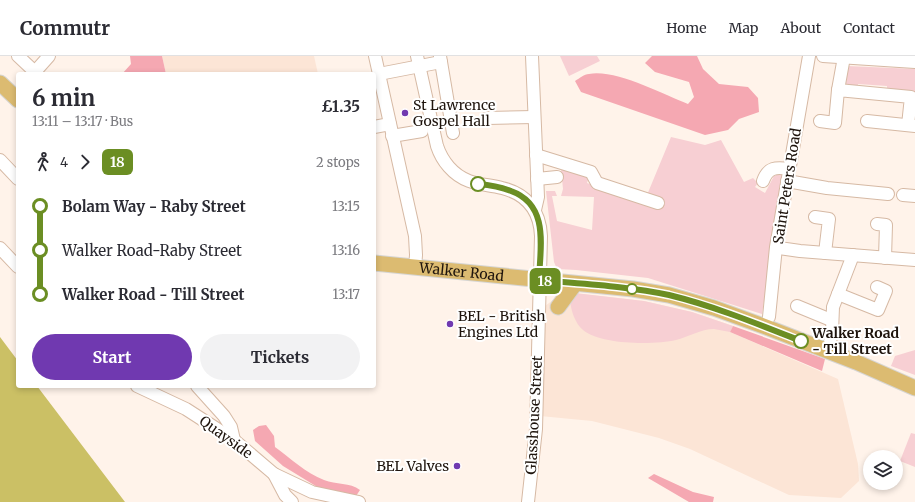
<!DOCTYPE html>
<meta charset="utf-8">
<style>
:root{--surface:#fff;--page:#f2f2f3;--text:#2b2b33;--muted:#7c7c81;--line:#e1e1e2;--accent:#7039b0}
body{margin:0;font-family:Merriweather,serif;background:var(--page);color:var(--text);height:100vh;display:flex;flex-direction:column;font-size:15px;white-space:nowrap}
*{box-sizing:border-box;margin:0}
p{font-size:13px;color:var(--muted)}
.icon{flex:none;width:22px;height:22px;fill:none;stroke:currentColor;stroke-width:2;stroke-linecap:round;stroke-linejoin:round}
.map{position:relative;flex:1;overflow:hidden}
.panel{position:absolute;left:16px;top:16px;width:360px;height:316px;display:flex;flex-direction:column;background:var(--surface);border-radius:4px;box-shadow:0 2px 6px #0003}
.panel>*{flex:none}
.badge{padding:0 8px;border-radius:6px;font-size:14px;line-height:26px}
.fabs{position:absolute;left:863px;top:394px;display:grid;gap:8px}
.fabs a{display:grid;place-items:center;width:40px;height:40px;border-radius:50%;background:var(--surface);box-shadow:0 2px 6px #0003;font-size:20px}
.map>.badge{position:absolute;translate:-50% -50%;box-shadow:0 0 0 2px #fff}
.legs{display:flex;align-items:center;gap:6px;height:44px;padding:0 16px;font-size:13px}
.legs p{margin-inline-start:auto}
.head{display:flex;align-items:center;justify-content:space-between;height:68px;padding:0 16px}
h1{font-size:22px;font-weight:700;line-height:30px}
.action{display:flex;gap:8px;margin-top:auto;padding:8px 16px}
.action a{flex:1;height:46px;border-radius:24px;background:var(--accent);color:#fff;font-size:16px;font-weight:700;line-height:46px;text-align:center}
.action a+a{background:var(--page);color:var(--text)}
ul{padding:0 16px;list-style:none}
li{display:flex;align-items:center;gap:14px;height:44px;font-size:15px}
li i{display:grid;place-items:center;width:6px;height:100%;margin:0 5px;background:currentColor}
li i::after{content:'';width:10px;height:10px;margin:-5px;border:3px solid;border-radius:50%;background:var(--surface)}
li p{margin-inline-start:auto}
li:first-child i{background:linear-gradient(#0000 50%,currentColor 0)}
li:last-child i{background:linear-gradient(currentColor 50%,#0000 0)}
header{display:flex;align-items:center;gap:24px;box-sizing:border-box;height:56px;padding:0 20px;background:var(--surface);border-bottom:1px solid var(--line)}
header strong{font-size:19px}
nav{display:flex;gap:22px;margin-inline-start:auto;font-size:14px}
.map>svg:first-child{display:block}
.built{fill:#fce5d6}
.green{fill:#f7cfd3}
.forest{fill:#f5a8b2}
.water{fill:#cbc065}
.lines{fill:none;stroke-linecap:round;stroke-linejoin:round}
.minor-casing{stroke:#d6b9a4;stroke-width:14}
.major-casing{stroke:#d6d5d3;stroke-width:17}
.minor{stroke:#fff;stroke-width:12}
.major{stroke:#dcbb71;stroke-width:15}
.line-1-casing{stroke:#fff;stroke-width:9}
.line-1{stroke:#6b8e23;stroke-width:6}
.poi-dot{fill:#7039b0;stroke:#fff;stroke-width:1.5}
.stop-1-dot{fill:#fff;stroke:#6b8e23;stroke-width:2}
.labels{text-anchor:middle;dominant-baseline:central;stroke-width:4;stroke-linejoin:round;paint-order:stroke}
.poi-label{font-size:14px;fill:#1e140d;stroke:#fff;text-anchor:start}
.street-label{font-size:14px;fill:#1e140d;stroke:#fff}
.stop-label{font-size:14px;font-weight:bold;fill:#1e140d;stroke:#fff;text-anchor:start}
</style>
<header>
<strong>Commutr</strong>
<nav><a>Home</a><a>Map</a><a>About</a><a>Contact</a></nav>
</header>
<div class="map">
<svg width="915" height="446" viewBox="0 0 915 446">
<rect width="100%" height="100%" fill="#fff3ea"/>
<g class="built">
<path d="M162 0H314L318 18H166Z"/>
<path d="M564 236 644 245 692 256 733 270 730 276 838 323 858 408 859 425 841 442 789 439 690 393 659 382 592 365 540 360 545 250Z"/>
</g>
<g class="green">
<path d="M560 0H597L600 5 569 20Z"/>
<path d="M847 10 915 13V66L911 65 912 39 887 36V30L858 28V31L846 30Z"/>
<path d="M671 81 705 89 721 84 744 126 753 122 758 127 755 131 765 137 774 120 784 116 762 258 648 222 576 214 557 213 554 206 546 135H555L557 140H552L557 165 592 174 594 141 561 140 563 133 561 113 589 121 587 127 659 152 647 139Z"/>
<path d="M575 237 644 245 692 256 733 270 730 276C725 275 719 274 714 273 701 273 688 281 676 284 654 289 601 289 583 274 575 267 571 255 570 244Z"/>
<path d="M915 294V319L891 310 895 300Z"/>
<path d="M911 377 915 378V411L900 405Z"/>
</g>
<g class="forest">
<path d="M130 0H162L166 18H122L131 8Z"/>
<path d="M652 0H697L703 13 719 28 748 31 758 42 759 56 739 63 728 74 705 79 581 36 575 25C580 22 584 18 589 18 616 13 662 38 688 48L694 41 689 26 655 16 645 7Z"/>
<path d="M733 270 825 303 822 315 730 276Z"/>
<path d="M266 369 274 380 275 391C290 402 306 417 324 424 336 429 350 426 360 434L356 440 319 432 283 410 255 385 253 374 259 370Z"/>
<path d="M654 418 693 436 714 441 713 446H689L648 422Z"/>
</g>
<path class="water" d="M0 281 18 305V330H37L125 446H0Z"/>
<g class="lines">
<g class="minor-casing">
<g id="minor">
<path d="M18 0 35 16"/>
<path d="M375 0 415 180 416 199 415 212"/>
<path d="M417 0 437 90C442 105 453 119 469 125 480 129 491 129 502 132 527 138 540 155 541 180L536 373 528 446"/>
<path d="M440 0 453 77"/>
<path d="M532 0 538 141 535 154"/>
<path d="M823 0 915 6"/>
<path d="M33 18 49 0"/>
<path d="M379 18 441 6"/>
<path d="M838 34 844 1"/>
<path d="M487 62 534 61"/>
<path d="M820 65 835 67 838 34 911 41 908 69"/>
<path d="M867 65 915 70"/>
<path d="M374 71 390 68"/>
<path d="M392 80 422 75"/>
<path d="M536 99 591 116 597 127 658 147"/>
<path d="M0 104 18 123"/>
<path d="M537 123 557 121"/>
<path d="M763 125C768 111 776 111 789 113"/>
<path d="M787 125 827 132 888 138"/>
<path d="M903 139 915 140"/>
<path d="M815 161 829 163 825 197"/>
<path d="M877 168 886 169 885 202"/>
<path d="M0 192 18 211"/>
<path d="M779 192 800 195 915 204"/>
<path d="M838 238 878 254 886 235 877 231"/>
<path d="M797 250 831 264"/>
<path d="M769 261 776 191 809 0"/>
<path d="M828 296 832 276 833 251 853 199"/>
<path d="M137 330 186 353 234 384 274 418 312 436 359 446"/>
<path d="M197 330 224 360 231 371 234 384"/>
<path d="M274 418 285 439 292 446"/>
</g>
</g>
<g class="major-casing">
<g id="major">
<path d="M0 27 18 44"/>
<path id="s1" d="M374 207 633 233 669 239 714 252 766 271 856 306 915 332"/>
<path d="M558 251 575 228"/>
</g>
</g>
<use href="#minor" class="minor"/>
<use href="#major" class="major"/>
</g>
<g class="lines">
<g class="line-1-casing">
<path id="line-1" d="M478 128C489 129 501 131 511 135 550 149 540 192 539 224 582 228 627 230 669 239 714 250 758 268 801 285"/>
</g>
<use href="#line-1" class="line-1"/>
</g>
<g class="poi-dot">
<circle cx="405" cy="57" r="4"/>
<circle cx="450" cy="268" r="4"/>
<circle cx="457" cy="410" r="4"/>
</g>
<g class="stop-1-dot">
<circle cx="478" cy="128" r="7"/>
<circle cx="632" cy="233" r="5"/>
<circle cx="801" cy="285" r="7"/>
</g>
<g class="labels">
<g class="poi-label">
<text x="413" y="49">St Lawrence<tspan x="413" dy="16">Gospel Hall</tspan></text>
<text x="458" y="260">BEL - British<tspan x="458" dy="16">Engines Ltd</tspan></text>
<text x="449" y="410" text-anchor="end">BEL Valves</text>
</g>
<g class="street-label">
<text transform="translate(787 130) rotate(-81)">Saint Peters Road</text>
<text stroke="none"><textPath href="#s1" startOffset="88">Walker Road</textPath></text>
<text transform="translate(534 359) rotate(-87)">Glasshouse Street</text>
<text transform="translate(226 381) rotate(36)">Quayside</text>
</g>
<g class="stop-label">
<text x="812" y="277">Walker Road<tspan x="812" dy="16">- Till Street</tspan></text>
</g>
</g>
</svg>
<div class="fabs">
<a><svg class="icon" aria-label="layers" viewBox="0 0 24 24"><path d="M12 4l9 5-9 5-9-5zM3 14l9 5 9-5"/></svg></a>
</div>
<b class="badge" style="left:545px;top:225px;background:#6b8e23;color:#fff">18</b>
<section class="panel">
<div class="head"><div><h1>6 min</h1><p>13:11 – 13:17 · Bus</p></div><b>£1.35</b></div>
<div class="legs"><svg class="icon" aria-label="walk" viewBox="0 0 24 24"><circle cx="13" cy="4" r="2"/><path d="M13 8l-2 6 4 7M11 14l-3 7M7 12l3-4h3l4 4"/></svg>4<svg class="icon" aria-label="forward" viewBox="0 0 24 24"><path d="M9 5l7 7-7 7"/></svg><b class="badge" style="background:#6b8e23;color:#fff">18</b><p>2 stops</p></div>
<ul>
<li><i style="color:#6b8e23"></i><b>Bolam Way - Raby Street</b><p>13:15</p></li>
<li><i style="color:#6b8e23"></i><span>Walker Road-Raby Street</span><p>13:16</p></li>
<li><i style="color:#6b8e23"></i><b>Walker Road - Till Street</b><p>13:17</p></li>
</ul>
<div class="action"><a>Start</a><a>Tickets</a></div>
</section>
</div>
